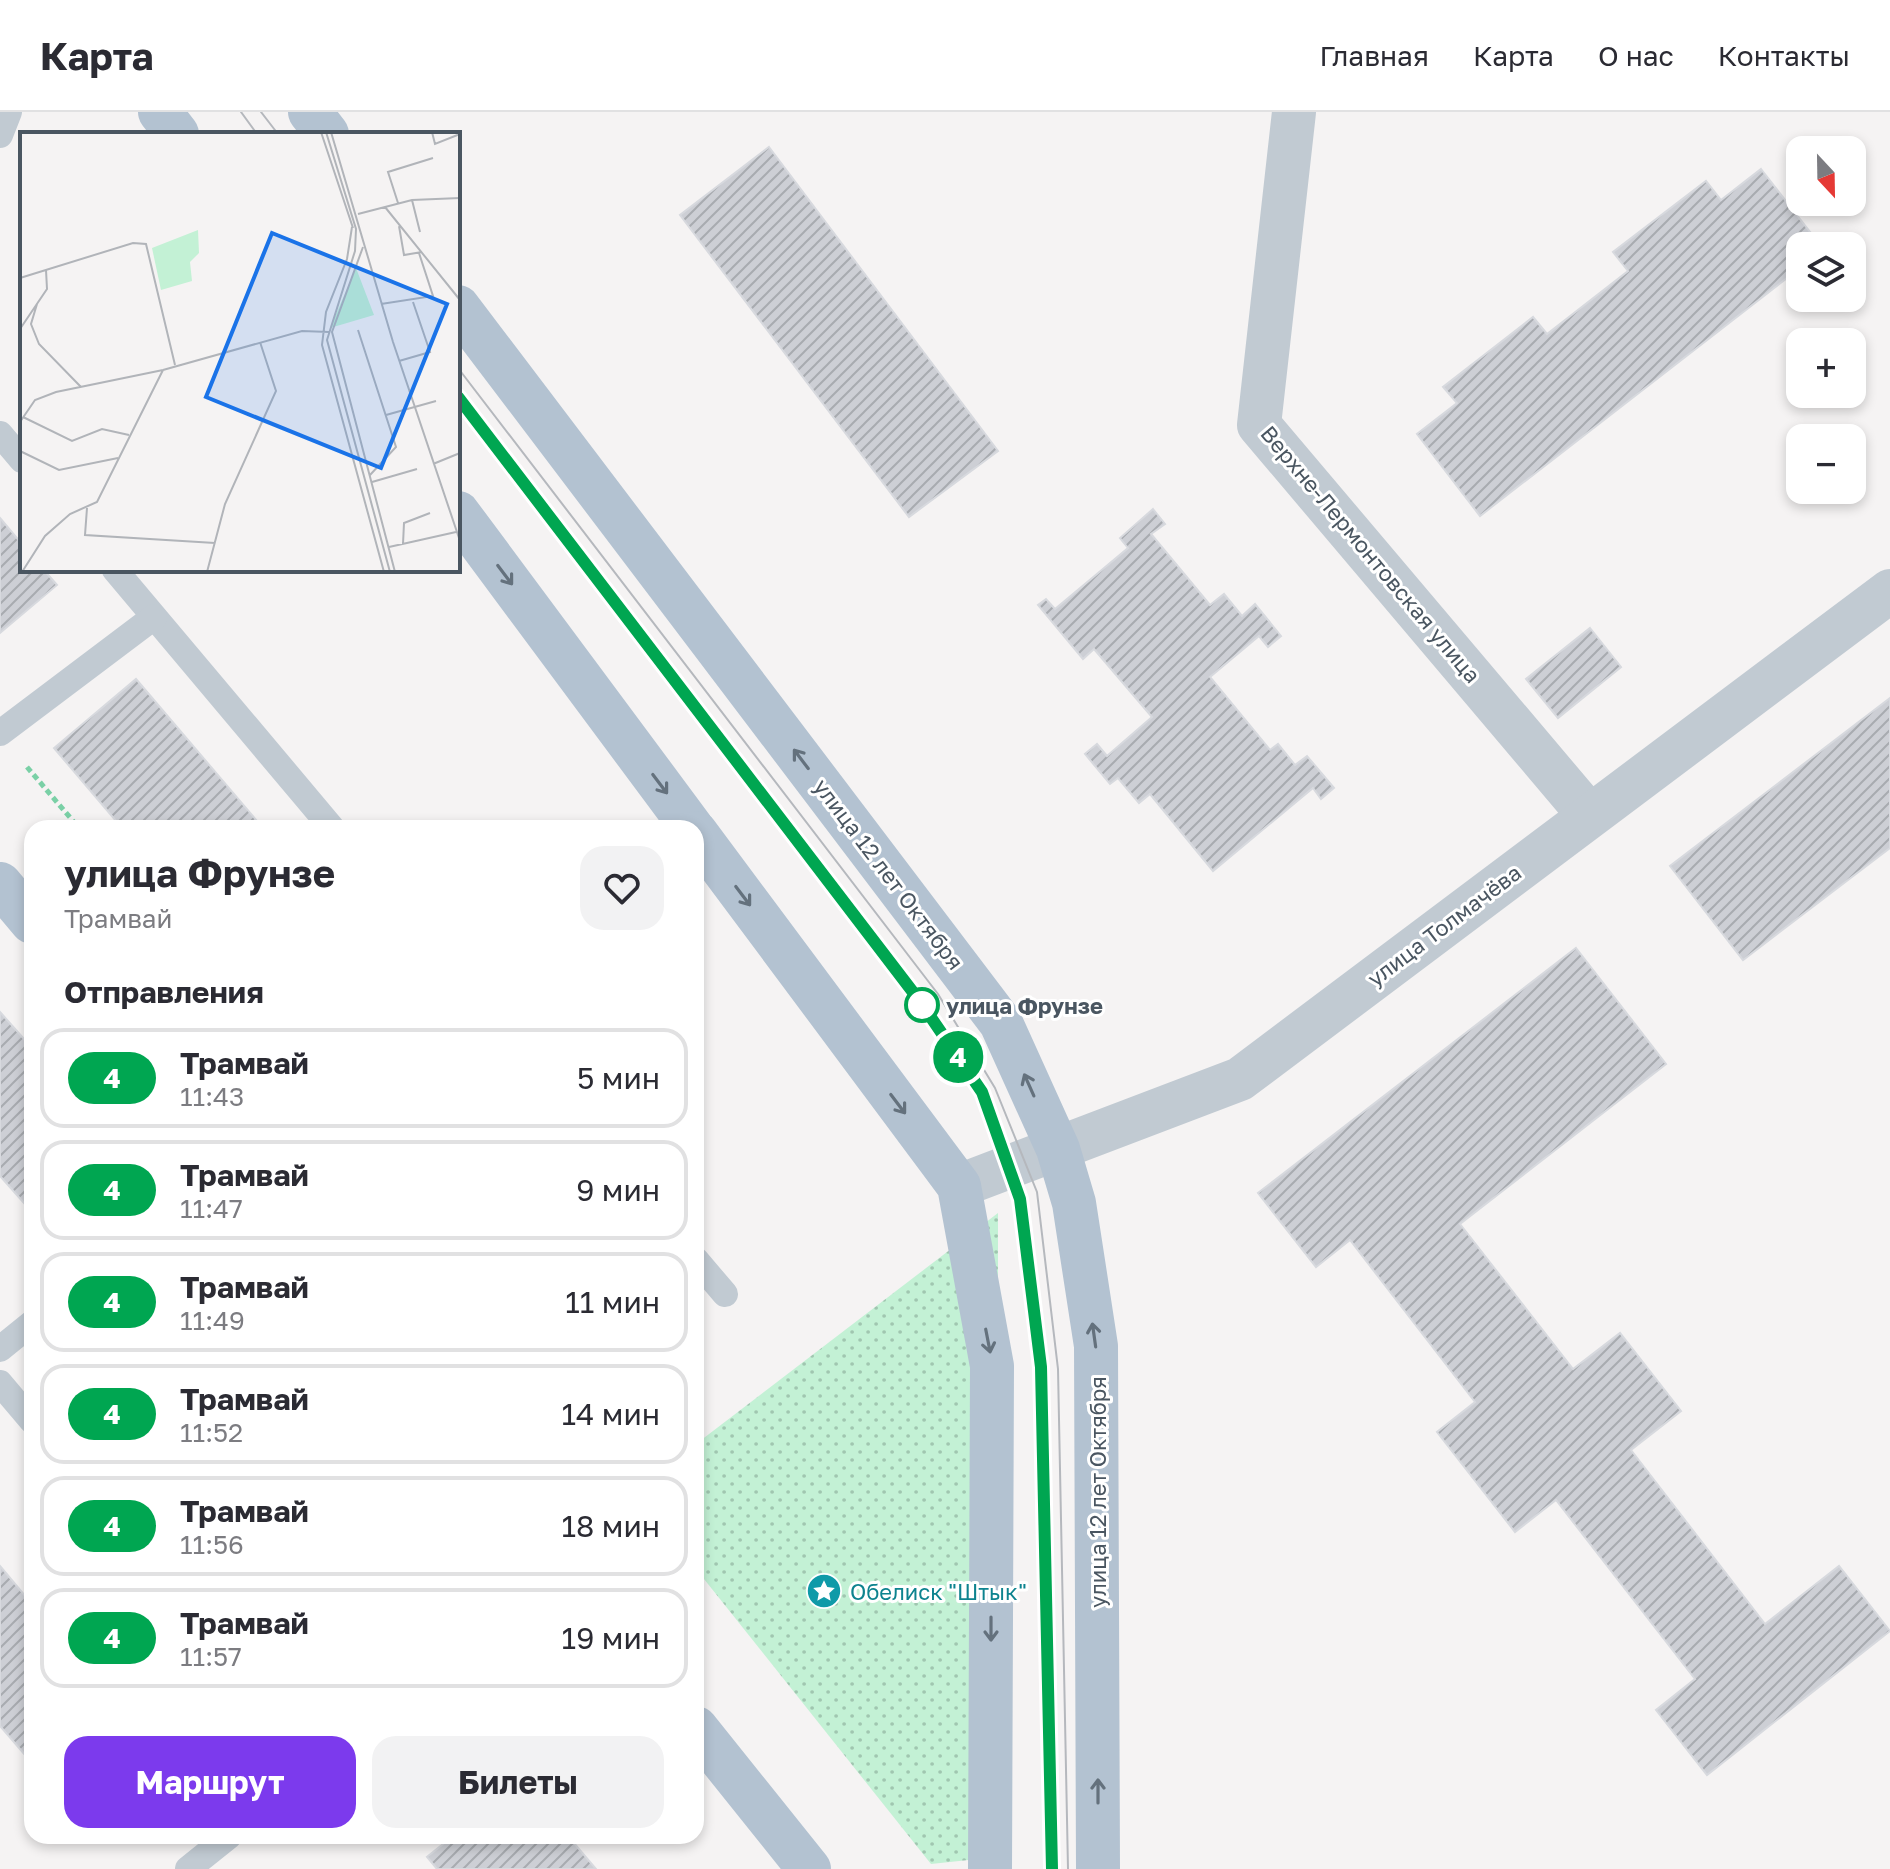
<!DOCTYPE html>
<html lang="ru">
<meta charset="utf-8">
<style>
:root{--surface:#fff;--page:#f2f2f3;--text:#2b2b33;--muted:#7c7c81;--line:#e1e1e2;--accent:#7c3aed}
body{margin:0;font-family:"Golos Text",sans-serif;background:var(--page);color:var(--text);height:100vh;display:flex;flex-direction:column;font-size:30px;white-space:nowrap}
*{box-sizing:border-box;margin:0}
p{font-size:26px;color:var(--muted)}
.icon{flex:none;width:44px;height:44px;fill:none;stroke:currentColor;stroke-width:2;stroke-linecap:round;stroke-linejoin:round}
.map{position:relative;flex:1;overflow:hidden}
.panel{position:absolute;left:24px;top:708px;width:680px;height:1024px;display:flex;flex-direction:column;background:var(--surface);border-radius:24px;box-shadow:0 4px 12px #0003}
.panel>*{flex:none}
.badge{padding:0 16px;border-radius:26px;font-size:28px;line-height:52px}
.needle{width:52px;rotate:158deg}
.fabs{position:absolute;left:1786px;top:24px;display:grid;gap:16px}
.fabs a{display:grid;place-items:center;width:80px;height:80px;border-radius:16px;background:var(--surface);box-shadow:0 4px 12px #0003;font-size:40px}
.map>.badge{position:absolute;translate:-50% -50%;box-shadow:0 0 0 4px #fff}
h2{padding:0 40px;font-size:30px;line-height:72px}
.round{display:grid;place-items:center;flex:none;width:84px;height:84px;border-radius:24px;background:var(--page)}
.head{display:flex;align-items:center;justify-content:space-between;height:136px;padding:0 40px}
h1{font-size:38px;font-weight:700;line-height:60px}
.primary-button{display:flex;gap:16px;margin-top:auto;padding:16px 40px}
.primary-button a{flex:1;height:92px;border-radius:24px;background:var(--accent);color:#fff;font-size:32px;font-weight:700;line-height:92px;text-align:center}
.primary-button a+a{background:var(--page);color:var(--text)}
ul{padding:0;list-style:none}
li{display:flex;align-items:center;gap:24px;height:100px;margin:0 16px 12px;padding:0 24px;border:4px solid var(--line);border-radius:24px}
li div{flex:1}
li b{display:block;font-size:30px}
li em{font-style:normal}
li .badge{min-width:88px;font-weight:700;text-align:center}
header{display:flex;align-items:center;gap:48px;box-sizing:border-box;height:112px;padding:0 40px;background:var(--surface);border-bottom:2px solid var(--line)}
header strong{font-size:38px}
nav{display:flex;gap:44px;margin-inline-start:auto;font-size:28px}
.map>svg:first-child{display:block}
.park{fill:url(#park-dots)}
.building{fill:url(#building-hatch);stroke:#d7d9de;stroke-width:2}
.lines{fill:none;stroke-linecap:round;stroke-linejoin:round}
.path{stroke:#7ad0a6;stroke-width:5;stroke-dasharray:6 4;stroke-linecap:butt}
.lane{stroke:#c1cad2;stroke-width:26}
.street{stroke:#c1cad2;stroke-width:44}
.primary{stroke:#b3c2d1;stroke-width:44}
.tram{stroke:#b5b8bd;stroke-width:2}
.oneway{stroke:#64717d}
.line-casing{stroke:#fff;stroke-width:18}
.line{stroke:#00a651;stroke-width:12}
.stop-dot{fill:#fff;stroke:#00a651;stroke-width:4}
.labels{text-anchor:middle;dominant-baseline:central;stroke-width:6;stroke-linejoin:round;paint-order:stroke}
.street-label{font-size:22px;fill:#4a5661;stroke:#fff}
.stop-label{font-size:22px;font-weight:bold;fill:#4a5661;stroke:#fff;text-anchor:start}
.culture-label{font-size:22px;fill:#0d838f;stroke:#fff;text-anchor:start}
.inset-road{fill:none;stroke:#b1b4b9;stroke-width:2}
.view{fill:#1a73e8;fill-opacity:0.15;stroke:#1a73e8;stroke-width:4}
.inset-edge{fill:none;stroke:#4a5661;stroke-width:4}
</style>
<header>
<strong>Карта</strong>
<nav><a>Главная</a><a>Карта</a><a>О нас</a><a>Контакты</a></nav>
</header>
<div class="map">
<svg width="1890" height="1757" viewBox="0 0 1890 1757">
<defs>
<pattern id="park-dots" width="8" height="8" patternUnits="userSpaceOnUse" patternTransform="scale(2)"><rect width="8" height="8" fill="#c3f1d5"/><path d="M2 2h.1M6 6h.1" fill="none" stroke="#a0c6b0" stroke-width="1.8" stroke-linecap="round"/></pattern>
<pattern id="building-hatch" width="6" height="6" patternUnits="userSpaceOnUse" patternTransform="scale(2)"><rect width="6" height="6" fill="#cdcfd5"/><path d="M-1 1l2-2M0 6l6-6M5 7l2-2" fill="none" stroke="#a8abb0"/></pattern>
</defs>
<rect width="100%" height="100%" fill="#f5f3f3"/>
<path class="park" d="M998 1101V1718L978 1747 931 1752 696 1457V1332Z"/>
<g class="building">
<path d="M769 35 998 339 909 405 680 103Z"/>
<path d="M1761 57 1821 134H1800V156L1480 404 1417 322 1457 291 1443 275 1533 205 1547 222 1628 159 1613 140 1706 69 1721 88Z"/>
<path d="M1153 397 1165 412 1151 422 1210 493 1224 482 1242 504 1255 492 1281 524 1268 535 1259 524 1210 565 1270 638 1278 632 1295 653 1307 644 1334 676 1321 687 1313 676 1213 759 1150 682 1139 691 1118 666 1110 672 1085 642 1097 632 1107 644 1152 605 1094 537 1083 547 1038 493 1046 487 1055 497 1128 436 1120 426Z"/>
<path d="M0 406 22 432V458H44L57 473 0 521Z"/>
<path d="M1590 516 1621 555 1558 606 1526 567Z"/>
<path d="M136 567 263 716H122L54 636Z"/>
<path d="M1890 586V736L1743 848 1670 754Z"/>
<path d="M1576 836 1666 952 1460 1112 1573 1257 1620 1221 1681 1299 1631 1338 1765 1512 1839 1454 1890 1519 1707 1663 1656 1598 1695 1567 1556 1388 1515 1420 1437 1320 1475 1290 1350 1128 1316 1155 1258 1081Z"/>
<path d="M0 900 32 936V1100L0 1064Z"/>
<path d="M0 1454 32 1492V1651L0 1614Z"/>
<path d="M453 1724H568L596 1757H437L427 1745Z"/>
</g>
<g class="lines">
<path class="path" d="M27 655 79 716"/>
<g class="lane">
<path d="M0 23 9 0"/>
<path d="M0 322 22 348"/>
<path d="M115 458 332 716"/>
<path d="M0 621 154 505"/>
<path d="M696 1148 725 1182"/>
<path d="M0 1237 32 1211"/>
<path d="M0 1271 32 1309"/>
<path d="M188 1757 229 1724"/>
</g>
<g class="street">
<path d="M1294 0 1259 313 1589 703"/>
<path d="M959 1074 1240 967 1890 479"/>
</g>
<g class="primary">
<path d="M160 0 177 22"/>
<path d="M310 0 327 22"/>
<path d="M458 195 1001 911 1058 1037 1074 1091 1096 1234 1098 1757"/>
<path d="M458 401 692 716"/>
<path d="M696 721 959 1074 992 1254 990 1757"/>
<path d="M0 772 32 810"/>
<path d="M696 1616 809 1757"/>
</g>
<g class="tram">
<path d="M241 0 257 22"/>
<path d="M261 0 278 22"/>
<path d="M458 256 938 882 995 976 1037 1080 1058 1257 1068 1757"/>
<path d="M458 285 919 888 982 980 1020 1087 1041 1255 1052 1757"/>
</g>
</g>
<defs><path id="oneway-shaft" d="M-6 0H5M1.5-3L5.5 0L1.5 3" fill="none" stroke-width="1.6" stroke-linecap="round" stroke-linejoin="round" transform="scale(2)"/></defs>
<g class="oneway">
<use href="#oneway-shaft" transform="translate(505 463) rotate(53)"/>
<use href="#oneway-shaft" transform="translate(801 647) rotate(-127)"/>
<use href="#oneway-shaft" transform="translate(660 672) rotate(53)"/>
<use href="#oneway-shaft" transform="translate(743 784) rotate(53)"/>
<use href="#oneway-shaft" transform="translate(1029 973) rotate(-114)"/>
<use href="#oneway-shaft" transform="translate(898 992) rotate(53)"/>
<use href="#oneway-shaft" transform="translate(1094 1223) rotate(-98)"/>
<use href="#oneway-shaft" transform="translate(988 1229) rotate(79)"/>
<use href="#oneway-shaft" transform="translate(991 1517) rotate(90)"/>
<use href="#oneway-shaft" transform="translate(1098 1679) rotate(-90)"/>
</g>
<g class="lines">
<g class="line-casing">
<path id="line" d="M458 285 919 888 982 980 1020 1087 1041 1255 1052 1757"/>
</g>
<use href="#line" class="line"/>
</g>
<defs>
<g id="sight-disc" transform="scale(1.8)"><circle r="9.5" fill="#0f9aa8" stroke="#fff"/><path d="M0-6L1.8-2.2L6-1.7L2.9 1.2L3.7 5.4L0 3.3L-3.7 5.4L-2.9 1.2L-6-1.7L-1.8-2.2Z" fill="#fff"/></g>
</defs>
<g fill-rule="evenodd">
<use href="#sight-disc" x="824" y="1479"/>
</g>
<circle class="stop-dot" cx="922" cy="893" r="16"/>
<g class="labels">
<g class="street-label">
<text transform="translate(1371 442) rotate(50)">Верхне-Лермонтовская улица</text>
<text transform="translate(889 762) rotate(53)">улица 12 лет Октября</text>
<text transform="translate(1444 813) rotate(-37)">улица Толмачёва</text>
<text transform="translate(1097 1380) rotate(-90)">улица 12 лет Октября</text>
</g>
<g class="stop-label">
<text x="946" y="893">улица Фрунзе</text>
</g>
<g class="culture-label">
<text x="850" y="1479">Обелиск "Штык"</text>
</g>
</g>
<g transform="translate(20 20)">
<rect width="440" height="440" fill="#f5f3f3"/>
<path d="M178 98 179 121 170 130 172 149 141 158 132 116Z" fill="#c3f1d5"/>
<path d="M336 136 354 183 310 196Z" fill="#c3f1d5"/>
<path class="inset-road" d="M301 0 333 96M306 0 336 97 335 119 307 208 370 440M311 0 373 210 440 409M412 0 415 12 440 2M392 68 400 100M378 71 368 40 413 26M365 75 440 168M338 82 392 68 440 66M379 94 384 123 402 120M332 95 327 127 306 180 302 213 364 440M343 115 312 200 375 440M0 146 113 111 126 112 155 233M17 172 11 192 19 212 61 255M361 172 413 164 399 121M0 197 27 157 26 138M338 198 376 315 350 343M379 229 410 220 393 170M366 283 416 269M3 285 52 309 82 297 109 303M0 290 15 268 36 260 143 238 282 199 309 200M0 319 39 338 98 326M413 332 440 321M352 350 397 337M67 376 65 403 195 411M383 412 384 391 410 381M369 415 436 400M2 440 25 404 50 382 77 370 143 238M187 440 205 372 256 259 240 210"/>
<path class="view" d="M252 101 427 172 361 336 186 265Z"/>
<rect width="440" height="440" class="inset-edge"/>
</g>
</svg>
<div class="fabs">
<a><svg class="needle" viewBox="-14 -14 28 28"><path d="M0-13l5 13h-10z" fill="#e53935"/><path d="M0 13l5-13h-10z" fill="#7c7c81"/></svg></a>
<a><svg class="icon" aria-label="layers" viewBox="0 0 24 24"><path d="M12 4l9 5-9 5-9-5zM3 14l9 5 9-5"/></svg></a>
<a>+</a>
<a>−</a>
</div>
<b class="badge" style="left:958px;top:945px;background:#00a651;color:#fff">4</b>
<section class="panel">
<div class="head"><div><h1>улица Фрунзе</h1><p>Трамвай</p></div><a class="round"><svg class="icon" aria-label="heart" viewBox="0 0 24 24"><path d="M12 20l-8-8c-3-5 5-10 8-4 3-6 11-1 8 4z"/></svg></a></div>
<h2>Отправления</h2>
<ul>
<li><span class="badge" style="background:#00a651;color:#fff">4</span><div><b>Трамвай</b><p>11:43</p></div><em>5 мин</em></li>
<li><span class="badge" style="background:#00a651;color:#fff">4</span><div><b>Трамвай</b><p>11:47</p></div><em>9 мин</em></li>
<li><span class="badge" style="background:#00a651;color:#fff">4</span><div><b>Трамвай</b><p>11:49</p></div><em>11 мин</em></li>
<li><span class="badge" style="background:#00a651;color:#fff">4</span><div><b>Трамвай</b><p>11:52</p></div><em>14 мин</em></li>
<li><span class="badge" style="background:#00a651;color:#fff">4</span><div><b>Трамвай</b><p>11:56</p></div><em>18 мин</em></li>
<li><span class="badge" style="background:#00a651;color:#fff">4</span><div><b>Трамвай</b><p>11:57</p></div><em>19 мин</em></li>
</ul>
<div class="primary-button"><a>Маршрут</a><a>Билеты</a></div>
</section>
</div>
